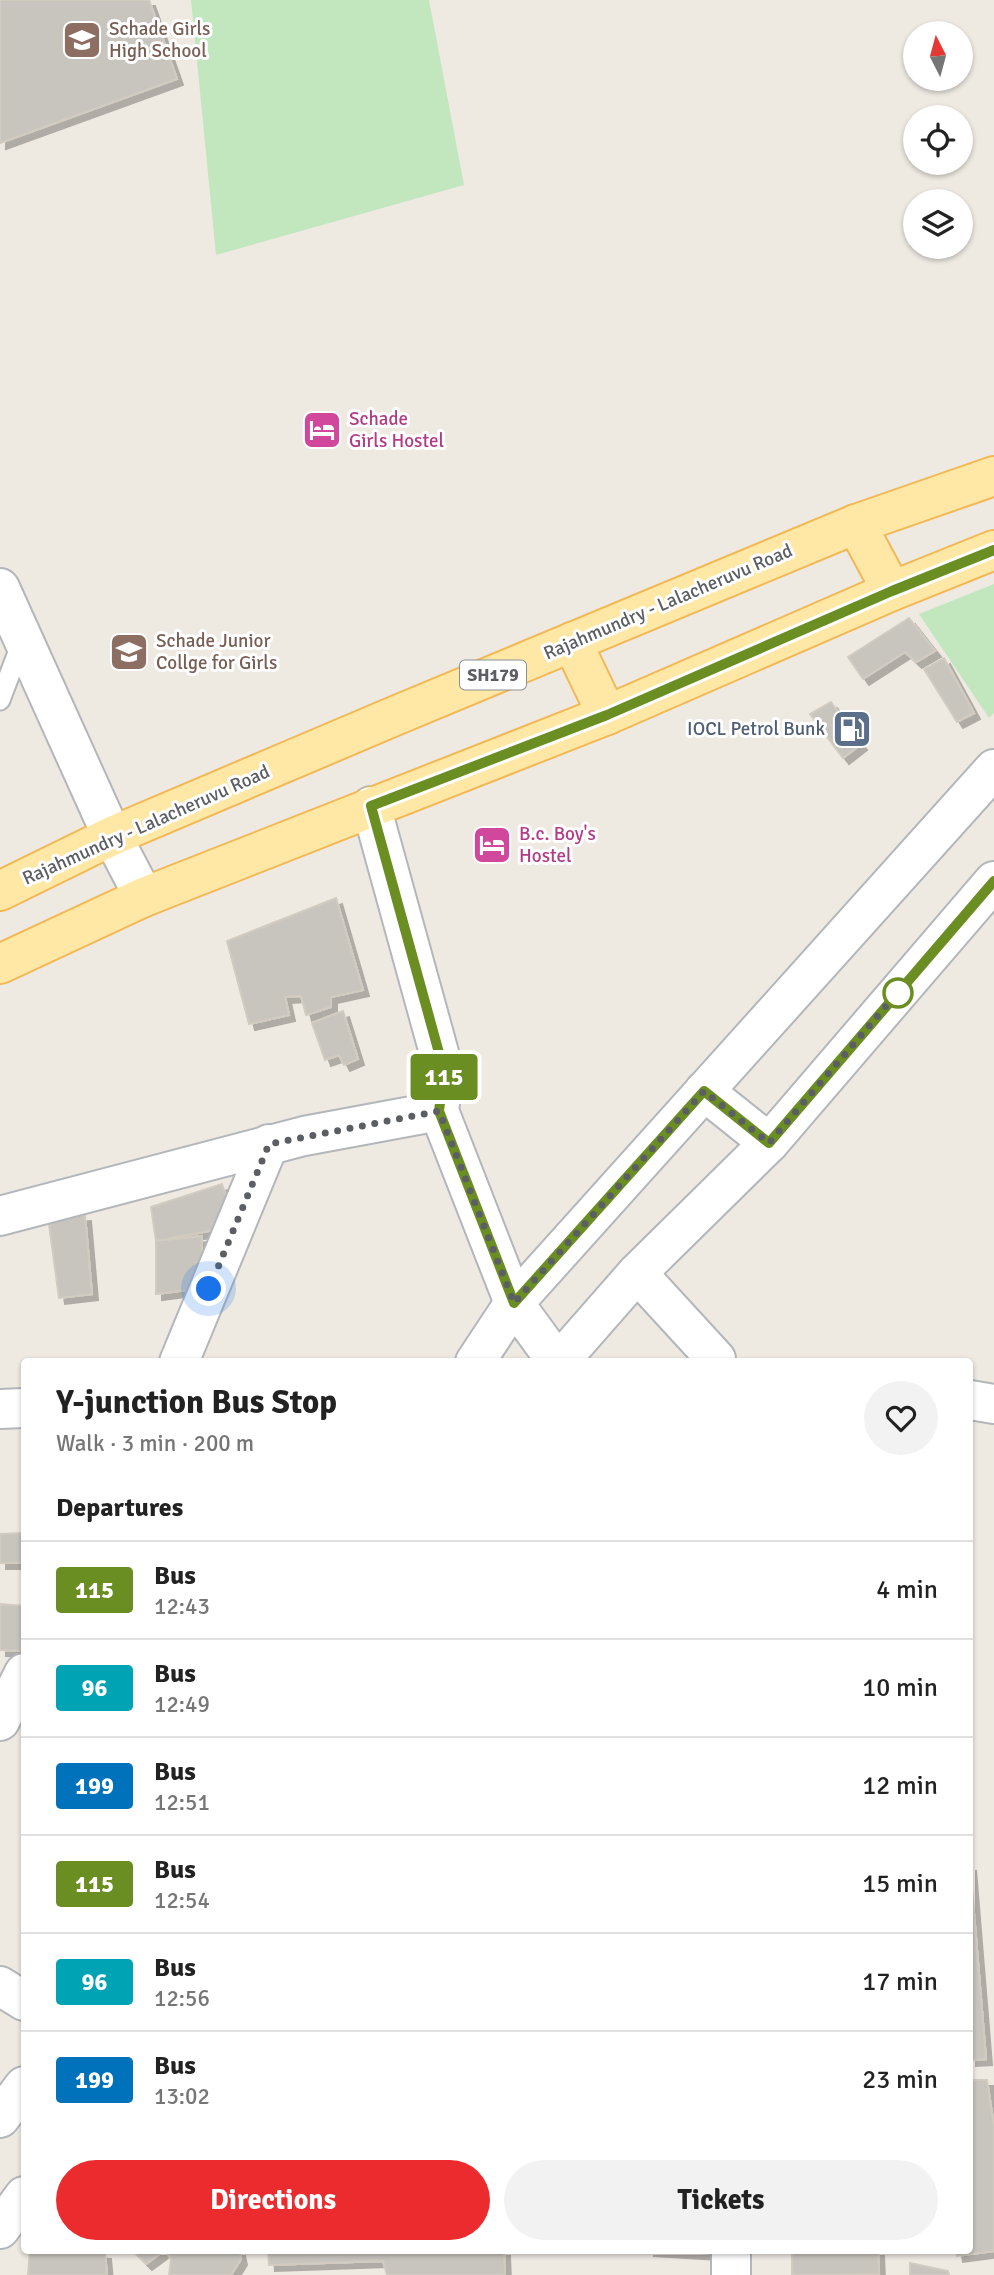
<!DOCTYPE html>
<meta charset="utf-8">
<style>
:root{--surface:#fff;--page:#f2f2f2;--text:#222;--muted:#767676;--line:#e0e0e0;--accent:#eb2b2e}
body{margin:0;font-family:Signika,sans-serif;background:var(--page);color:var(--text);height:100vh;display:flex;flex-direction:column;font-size:26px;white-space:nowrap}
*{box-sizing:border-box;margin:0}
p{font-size:23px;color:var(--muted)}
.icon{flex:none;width:38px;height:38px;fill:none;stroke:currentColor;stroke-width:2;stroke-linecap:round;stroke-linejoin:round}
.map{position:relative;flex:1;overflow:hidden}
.sheet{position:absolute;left:21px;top:1358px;width:952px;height:896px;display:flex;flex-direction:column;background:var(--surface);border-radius:7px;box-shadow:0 2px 5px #0004}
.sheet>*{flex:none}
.badge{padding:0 14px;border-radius:5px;font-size:24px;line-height:46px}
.needle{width:46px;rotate:354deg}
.tools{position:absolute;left:903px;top:21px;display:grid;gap:14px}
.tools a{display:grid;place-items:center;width:70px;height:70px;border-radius:50%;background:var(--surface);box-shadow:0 2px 5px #0004;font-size:35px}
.you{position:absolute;width:35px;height:35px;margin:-18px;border:5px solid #fff;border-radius:50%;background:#1a73e8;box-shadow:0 0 0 10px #1a73e833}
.map>.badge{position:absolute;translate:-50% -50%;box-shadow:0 0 0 4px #fff}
h2{padding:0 35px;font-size:26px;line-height:63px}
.round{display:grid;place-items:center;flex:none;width:74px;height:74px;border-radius:37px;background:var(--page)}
.summary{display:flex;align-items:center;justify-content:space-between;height:119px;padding:0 35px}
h1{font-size:33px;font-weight:700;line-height:52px}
.cta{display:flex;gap:14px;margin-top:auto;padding:14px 35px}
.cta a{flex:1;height:80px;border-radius:42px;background:var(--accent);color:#fff;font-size:28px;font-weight:700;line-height:80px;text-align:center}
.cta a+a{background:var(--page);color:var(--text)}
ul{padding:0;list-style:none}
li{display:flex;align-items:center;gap:21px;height:98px;padding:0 35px;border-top:2px solid var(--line)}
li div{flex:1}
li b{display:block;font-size:26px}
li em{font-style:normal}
li .badge{min-width:77px;font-weight:700;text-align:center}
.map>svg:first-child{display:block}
.green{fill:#c2e6be}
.building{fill:#c8c5bf;stroke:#d2cbc0;stroke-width:2;filter:url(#shadow)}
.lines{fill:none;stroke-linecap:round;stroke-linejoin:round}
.service-casing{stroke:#b3b6ba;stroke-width:23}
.minor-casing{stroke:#b3b6ba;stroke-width:42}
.tertiary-casing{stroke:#b3b6ba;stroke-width:42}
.secondary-casing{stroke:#b4b8bd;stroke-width:42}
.primary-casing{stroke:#f3b856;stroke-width:42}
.service{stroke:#fff;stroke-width:19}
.minor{stroke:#fff;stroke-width:38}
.tertiary{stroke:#fff;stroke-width:38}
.secondary{stroke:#fff;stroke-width:38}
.primary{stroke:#ffe8a6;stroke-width:38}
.line-casing{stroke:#fff;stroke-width:16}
.line{stroke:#6b8e23;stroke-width:10}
.walk{stroke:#5b5f63;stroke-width:7;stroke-dasharray:0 12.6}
.stop-dot{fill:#fff;stroke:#6b8e23;stroke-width:3.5}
.labels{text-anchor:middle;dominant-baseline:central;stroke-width:6;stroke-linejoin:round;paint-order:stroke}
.shield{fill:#fff;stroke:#8c8f92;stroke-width:2}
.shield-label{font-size:18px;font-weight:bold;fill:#5b5f63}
.education-label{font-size:19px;fill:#785e54;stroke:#fff;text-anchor:start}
.hotel-label{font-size:19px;fill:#b23c85;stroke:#fff;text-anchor:start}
.street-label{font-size:19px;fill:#5b5f63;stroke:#fff}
.service-label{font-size:19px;fill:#4e5e75;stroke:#fff;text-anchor:end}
</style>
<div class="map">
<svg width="994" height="2275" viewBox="0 0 994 2275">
<defs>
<filter id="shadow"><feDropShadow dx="6" dy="6" stdDeviation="0" flood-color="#0004"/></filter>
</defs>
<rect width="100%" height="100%" fill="#eeeae2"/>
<g class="green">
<path d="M191 0H429L464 185 216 255Z"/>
<path d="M994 584V713L989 718 919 614Z"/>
</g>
<g class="building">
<path d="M0 0H149L177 79 0 143Z"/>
<path d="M909 618 935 651 916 662 905 652 863 679 848 657Z"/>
<path d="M944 658 974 713 957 722 924 669Z"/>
<path d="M831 702 861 744 843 758 810 714Z"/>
<path d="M336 898 363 990 331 997V1007L306 1015 301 996 285 997 289 1015 249 1024 227 941Z"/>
<path d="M343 1011 358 1059 344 1065 339 1055 325 1060 312 1023Z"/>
<path d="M222 1184 235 1226 156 1241 151 1207Z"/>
<path d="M85 1215 92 1294 59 1298 48 1217Z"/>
<path d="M202 1236 201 1288 156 1294V1241Z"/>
<path d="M24 1533V1563H0V1534Z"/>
<path d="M0 1604 24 1606V1651L0 1650Z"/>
<path d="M970 1864 986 2059 970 2060Z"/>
<path d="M970 2080H987L994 2127V2251L957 2256 956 2250H970Z"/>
<path d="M30 2250 105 2253 107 2275H28Z"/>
<path d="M132 2250H165L146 2264Z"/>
<path d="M165 2250H239L241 2259 231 2275H169L171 2259Z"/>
<path d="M268 2250H504L505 2275H387L383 2261 269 2265Z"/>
<path d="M647 2250H712V2254Z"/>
<path d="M792 2250H878L879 2274 792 2275Z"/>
<path d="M910 2263 948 2271 949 2275H910Z"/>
</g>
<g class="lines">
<g class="service-casing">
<path id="service" d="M0 700 22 642"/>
</g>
<g class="minor-casing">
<g id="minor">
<path d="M371 806 444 1071 439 1111 514 1303 557 1362"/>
<path d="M0 1216 304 1136 439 1111"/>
<path d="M637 1273 716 1359V1362"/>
<path d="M179 1362 269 1144"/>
<path d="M970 1400 994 1404"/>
<path d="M0 1409 24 1408"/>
<path d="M0 1721 24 1673"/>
<path d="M0 1986 24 2001"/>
<path d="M731 2275V2250"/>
</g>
</g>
<g class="tertiary-casing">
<g id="tertiary">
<path d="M0 588 112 836 144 897"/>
<path d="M475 1362 514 1303 994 769"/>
<path d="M559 1362 637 1273 769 1143 994 881"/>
<path d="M0 2118 24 2086"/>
<path d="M0 2229 24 2196"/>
</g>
</g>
<g class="secondary-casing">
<path id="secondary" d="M704 1091 769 1143"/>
</g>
<g class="primary-casing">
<g id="primary">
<path d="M856 524 892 591"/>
<path d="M572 642 607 715"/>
<path d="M0 891 112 836 397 715 856 524 994 476"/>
<path d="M0 964 144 897 607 715 892 591 994 550"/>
</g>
</g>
<use href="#service" class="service"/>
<use href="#minor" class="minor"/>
<use href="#tertiary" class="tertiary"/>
<use href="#secondary" class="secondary"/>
<use href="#primary" class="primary"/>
</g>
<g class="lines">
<g class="line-casing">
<path id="line" d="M994 550 892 591 607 715 371 806 444 1071 439 1111 514 1303 704 1091 769 1143 994 881"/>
</g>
<use href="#line" class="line"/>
<path class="walk" d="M209 1289 269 1144 439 1111 514 1303 704 1091 769 1143 904 985 898 993"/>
</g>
<defs>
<g id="school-square" transform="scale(2.0125)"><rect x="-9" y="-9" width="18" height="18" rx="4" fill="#8d6e63" stroke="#fff"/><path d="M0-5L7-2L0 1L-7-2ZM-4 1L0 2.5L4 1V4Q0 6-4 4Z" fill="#fff"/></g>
<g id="hotel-square" transform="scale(2.0125)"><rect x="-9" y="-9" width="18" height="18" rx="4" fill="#d1479c" stroke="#fff"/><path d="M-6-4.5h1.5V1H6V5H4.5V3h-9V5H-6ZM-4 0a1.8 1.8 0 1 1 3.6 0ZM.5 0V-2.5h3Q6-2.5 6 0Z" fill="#fff"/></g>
<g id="university-square" transform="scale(2.0125)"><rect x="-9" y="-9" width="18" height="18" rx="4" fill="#8d6e63" stroke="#fff"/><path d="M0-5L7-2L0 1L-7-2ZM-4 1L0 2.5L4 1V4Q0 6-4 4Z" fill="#fff"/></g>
<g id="fuel-square" transform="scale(2.0125)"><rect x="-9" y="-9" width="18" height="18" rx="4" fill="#5c6f8a" stroke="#fff"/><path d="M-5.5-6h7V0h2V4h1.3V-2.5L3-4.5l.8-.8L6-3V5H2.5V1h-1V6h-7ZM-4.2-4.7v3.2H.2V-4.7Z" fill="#fff"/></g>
</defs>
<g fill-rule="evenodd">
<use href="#school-square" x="82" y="40"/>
<use href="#hotel-square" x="322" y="430"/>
<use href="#university-square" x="129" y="652"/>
<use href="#fuel-square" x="852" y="729"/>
<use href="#hotel-square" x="492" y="845"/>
</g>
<circle class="stop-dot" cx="898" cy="993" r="14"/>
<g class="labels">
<rect class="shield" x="460" y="660.5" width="66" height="29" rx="5"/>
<g class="shield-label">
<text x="493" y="675">SH179</text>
</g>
<g class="education-label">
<text x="109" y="29">Schade Girls<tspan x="109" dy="22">High School</tspan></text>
<text x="156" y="641">Schade Junior<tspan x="156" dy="22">Collge for Girls</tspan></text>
</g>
<g class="hotel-label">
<text x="349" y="419">Schade<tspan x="349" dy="22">Girls Hostel</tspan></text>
<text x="519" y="834">B.c. Boy's<tspan x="519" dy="22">Hostel</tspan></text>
</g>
<g class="street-label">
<text transform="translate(668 602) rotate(-23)">Rajahmundry - Lalacheruvu Road</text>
<text transform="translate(146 825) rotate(-24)">Rajahmundry - Lalacheruvu Road</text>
</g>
<g class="service-label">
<text x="825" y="729">IOCL Petrol Bunk</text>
</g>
</g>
</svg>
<div class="tools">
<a><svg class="needle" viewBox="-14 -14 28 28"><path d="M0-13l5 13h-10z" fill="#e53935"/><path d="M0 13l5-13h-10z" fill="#767676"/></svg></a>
<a><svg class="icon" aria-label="locate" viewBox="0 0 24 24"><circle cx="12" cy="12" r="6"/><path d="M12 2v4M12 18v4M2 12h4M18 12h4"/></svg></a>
<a><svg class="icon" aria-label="layers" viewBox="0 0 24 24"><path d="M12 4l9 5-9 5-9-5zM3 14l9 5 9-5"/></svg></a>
</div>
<div class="you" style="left:209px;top:1289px"></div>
<b class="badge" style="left:444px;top:1077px;background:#6b8e23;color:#fff">115</b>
<section class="sheet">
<div class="summary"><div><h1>Y-junction Bus Stop</h1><p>Walk · 3 min · 200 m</p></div><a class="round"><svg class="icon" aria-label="heart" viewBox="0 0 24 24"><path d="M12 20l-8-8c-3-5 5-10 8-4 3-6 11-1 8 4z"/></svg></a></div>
<h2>Departures</h2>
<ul>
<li><span class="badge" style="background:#6b8e23;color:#fff">115</span><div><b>Bus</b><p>12:43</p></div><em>4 min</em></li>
<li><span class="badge" style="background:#00a3b4;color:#fff">96</span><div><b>Bus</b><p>12:49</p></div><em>10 min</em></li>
<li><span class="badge" style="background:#0072bc;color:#fff">199</span><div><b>Bus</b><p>12:51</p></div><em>12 min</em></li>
<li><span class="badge" style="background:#6b8e23;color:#fff">115</span><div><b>Bus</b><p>12:54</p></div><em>15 min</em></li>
<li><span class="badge" style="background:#00a3b4;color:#fff">96</span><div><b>Bus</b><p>12:56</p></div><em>17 min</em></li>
<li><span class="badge" style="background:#0072bc;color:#fff">199</span><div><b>Bus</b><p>13:02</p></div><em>23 min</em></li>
</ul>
<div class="cta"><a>Directions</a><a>Tickets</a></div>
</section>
</div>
